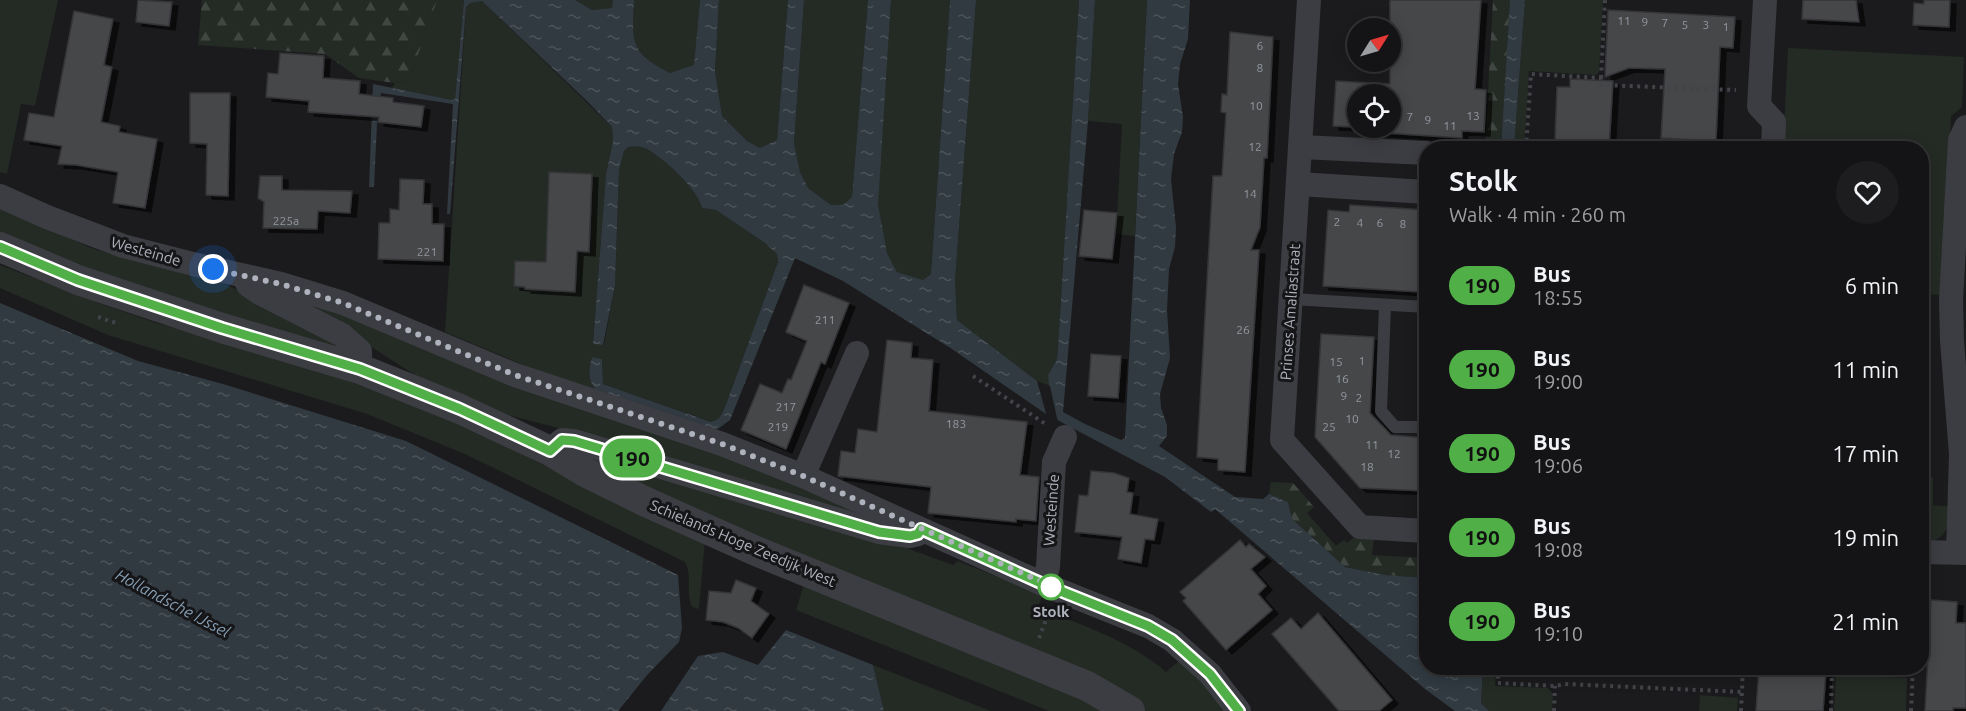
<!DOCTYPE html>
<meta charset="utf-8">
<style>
:root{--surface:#141416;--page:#1d1d1f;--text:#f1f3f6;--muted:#9d9ea1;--line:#333335}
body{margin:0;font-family:Ubuntu,sans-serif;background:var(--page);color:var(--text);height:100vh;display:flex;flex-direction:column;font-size:22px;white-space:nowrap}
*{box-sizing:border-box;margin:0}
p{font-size:20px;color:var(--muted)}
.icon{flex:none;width:33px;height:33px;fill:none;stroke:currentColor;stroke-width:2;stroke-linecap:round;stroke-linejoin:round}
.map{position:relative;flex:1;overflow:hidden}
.sheet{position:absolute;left:1419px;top:141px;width:510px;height:534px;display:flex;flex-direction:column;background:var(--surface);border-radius:24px;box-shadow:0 3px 15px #0003,0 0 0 2px var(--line)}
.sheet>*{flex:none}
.badge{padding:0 12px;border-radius:20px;font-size:21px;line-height:39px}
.needle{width:39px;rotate:53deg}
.fabs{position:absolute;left:1347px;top:18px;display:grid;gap:12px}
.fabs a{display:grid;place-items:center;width:54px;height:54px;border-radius:50%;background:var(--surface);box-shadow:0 3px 15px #0003,0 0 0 2px var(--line);font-size:30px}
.you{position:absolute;width:30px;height:30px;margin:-15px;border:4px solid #fff;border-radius:50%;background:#1a73e8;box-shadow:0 0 0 9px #1a73e833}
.map>.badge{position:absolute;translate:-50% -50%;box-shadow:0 0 0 3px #fff}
.round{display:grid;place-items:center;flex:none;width:63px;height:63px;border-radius:32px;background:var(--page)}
.summary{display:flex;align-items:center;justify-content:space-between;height:102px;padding:0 30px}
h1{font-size:28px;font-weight:600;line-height:45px}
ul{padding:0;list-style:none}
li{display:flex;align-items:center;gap:18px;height:84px;padding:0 30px}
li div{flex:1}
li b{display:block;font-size:22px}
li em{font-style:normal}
li .badge{min-width:66px;font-weight:700;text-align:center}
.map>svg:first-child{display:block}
.grass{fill:#232b24}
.forest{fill:url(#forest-firs)}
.water{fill:url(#water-ripples)}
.pier{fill:#1b1b1d}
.building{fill:#45464a;stroke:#353539;stroke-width:1.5;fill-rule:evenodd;filter:url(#shadow)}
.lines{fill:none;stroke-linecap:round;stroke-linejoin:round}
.path{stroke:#424449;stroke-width:4;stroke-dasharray:3 4.5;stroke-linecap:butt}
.service{stroke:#3c3d42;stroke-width:12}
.minor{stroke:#3c3d42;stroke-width:24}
.tertiary{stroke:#3c3d42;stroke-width:30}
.line-casing{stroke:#fff;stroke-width:14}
.line{stroke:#50af46;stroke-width:9}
.walk{stroke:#aeb2bc;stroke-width:6;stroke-dasharray:0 10.8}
.stop-dot{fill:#fff;stroke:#50af46;stroke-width:3}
.labels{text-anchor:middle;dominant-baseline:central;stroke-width:6;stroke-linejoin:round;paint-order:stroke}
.number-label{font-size:12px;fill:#9497a0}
.street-label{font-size:15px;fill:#aeb2bc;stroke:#161618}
.stop-label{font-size:15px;font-weight:bold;fill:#aeb2bc;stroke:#161618}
.water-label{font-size:16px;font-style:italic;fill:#869fb5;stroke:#161618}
</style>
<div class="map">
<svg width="1966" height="711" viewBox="0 0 1966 711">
<defs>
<pattern id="forest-firs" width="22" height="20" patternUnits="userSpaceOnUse" patternTransform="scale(1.5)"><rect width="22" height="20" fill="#232b24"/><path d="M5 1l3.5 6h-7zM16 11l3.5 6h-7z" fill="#404742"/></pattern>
<pattern id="water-ripples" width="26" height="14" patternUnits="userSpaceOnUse" patternTransform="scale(1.5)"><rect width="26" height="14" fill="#313a41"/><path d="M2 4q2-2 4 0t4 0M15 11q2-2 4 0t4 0" fill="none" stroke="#4c545a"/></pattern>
<filter id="shadow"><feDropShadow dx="6" dy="4" stdDeviation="0" flood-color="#0009"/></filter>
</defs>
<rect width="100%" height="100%" fill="#1b1b1d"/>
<g class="grass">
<path d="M0 0H58L35 106 21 104 7 174 0 172Z"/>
<path d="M436 0H464L455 99 452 100 392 88 395 83 409 80Z"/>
<path d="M575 0H613V8L592 10Z"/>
<path d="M634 0H700L694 66 670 73C630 52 632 44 634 0Z"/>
<path d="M719 0H788L777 140 760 148 747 141 722 116 715 71Z"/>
<path d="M804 0H868L852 198 843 205H831L808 188 800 172 794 143Z"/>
<path d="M891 0H950L931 274 923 280 897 272 887 253 877 204Z"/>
<path d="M976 0H1079L1058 349 1057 359 1048 375 1050 386 1037 381 957 320 955 280Z"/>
<path d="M1095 0H1147L1135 236 1116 234 1122 124 1088 121Z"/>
<path d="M1525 0H1603L1599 72 1596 75 1529 71 1524 148H1514Z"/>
<path d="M482 1 612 127 613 141 606 174 593 344 604 345 615 285 619 170 624 151 628 147C634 146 641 146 647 149 663 158 698 189 702 208L716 210 765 243 777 254 778 262 725 407C721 415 720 420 712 422L603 384 602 359 592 357C589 370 587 378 595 389L557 379 445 332 466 7 470 3Z"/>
<path d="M1788 48 1964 57 1962 107 1951 116 1942 295 1922 294V148H1783Z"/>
<path d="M0 206 91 248 134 261 180 270 217 280 309 325 338 343V351L0 239Z"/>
<path d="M0 265 107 306 160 324 226 341 384 393 452 419 560 473 705 539 699 609 692 607C685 592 693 576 685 562L465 454 367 414 108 335 0 288Z"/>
<path d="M283 290 614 413 858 509 855 514 647 451 489 410 418 377Z"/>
<path d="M586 455 908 543 909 549 953 565 958 561 1043 595 1038 607C1081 625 1131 641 1166 672L1179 661 1193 673 1226 711H1146L1132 701 715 523 585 457Z"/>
<path d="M1922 476 1933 477V505L1954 507C1948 529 1946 539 1922 545Z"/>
<path d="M805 581 1112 711H1049L796 610Z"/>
<path d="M873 665 991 711H884Z"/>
<path d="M1483 668H1496L1495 686 1548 688 1553 694 1552 711H1489L1481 703Z"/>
<path d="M1604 668H1734V676L1604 669Z"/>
<path d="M1836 675 1907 678 1906 711H1834Z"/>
<path d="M1700 695 1738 698 1737 711H1699Z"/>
</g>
<g class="forest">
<path d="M202 0H436V3L409 80 395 83 359 78 325 54 198 45Z"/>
<path d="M1493 0H1510L1501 148H1485Z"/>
<path d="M1271 482 1293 483 1314 507 1307 513 1336 546 1344 540 1347 543 1355 537 1374 538 1372 555 1426 558V578L1385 575 1345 567 1292 519 1288 502 1269 494Z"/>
</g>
<g class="water">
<path d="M464 0H575L592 10 612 8 613 0H634C632 44 630 52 670 73L694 65 700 0H719L715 71 722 116 747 141 760 148 777 140 788 0H804L794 143 800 172 808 188 831 205H843L852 197 868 0H891L878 205 887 253 897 272 923 280 931 274 950 0H976L955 280 957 320 1037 381 1049 386 1048 375 1057 359 1058 349 1079 0H1095L1088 121 1063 412 1085 424 1121 440 1125 438 1147 0H1190L1188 39 1180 64 1178 84 1183 117 1182 132 1174 154 1171 179 1176 228 1175 247 1169 269 1167 310 1170 358 1160 394 1161 408 1167 425V436L1159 446 1235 497 1263 499 1269 494 1288 502 1292 519 1345 567 1385 575 1426 578V668H1483L1481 703 1489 711H1455L1425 689 1215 509 1211 512 1165 477 1046 414 952 349 843 281 795 258 730 420 715 431 595 389C587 378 589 369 592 357L602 359 603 384 711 422C720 420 721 415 725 407L778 262 777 254 765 243 716 210 702 208C698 189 663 158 647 149 641 146 634 146 628 147L624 151 619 170 615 285 603 345 593 344 606 174 613 141 612 127 589 103 482 1 470 3 466 7 450 214H447L453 104 381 93 377 123 374 187H369L373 84 452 100 455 99Z"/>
<path d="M1510 0H1525L1514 148H1501Z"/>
<path d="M0 303 138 361 223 384 406 441 678 575 682 628 679 642 648 674 618 711H0Z"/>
<path d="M786 630 873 665 884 711H661L698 656 723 652 758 665Z"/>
</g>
<path class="pier" d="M1037 381 1050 386 1058 423 1047 417Z"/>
<g class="building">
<path d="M138 0 172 2 169 26 136 22Z"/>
<path d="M1390 0H1481L1475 89 1486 90 1484 132 1462 131V138L1354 131V127L1333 126 1336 81 1390 84ZM1358 94H1390V128H1358Z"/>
<path d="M1803 0H1856L1859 22 1802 19Z"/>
<path d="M1924 0H1950L1949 27 1913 25 1914 3 1924 4Z"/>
<path d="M1608 10 1735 17 1733 48 1720 47 1716 141 1661 138 1665 69 1629 68 1605 77Z"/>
<path d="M74 11 113 19 104 65 112 67 101 122 120 126 119 132 157 139 145 208 113 203 118 172 76 165 58 164 62 146 24 140 29 113 54 117Z"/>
<path d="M1230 32 1273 37 1267 158H1264L1260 227 1251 250H1259L1245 472 1218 470V459L1197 457 1213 176H1222L1226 113 1221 112 1222 94 1227 95Z"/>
<path d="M280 53 324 56 323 78 360 81 359 94 393 98V102L424 106 421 127 378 122 379 117 308 112 309 101 266 97 268 73 278 74Z"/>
<path d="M1570 79 1613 81 1609 148H1567V141L1555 140 1557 87H1570Z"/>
<path d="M190 93H230L228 196 206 195 207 144 190 143Z"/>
<path d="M549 172 592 174 589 252 577 251 575 292 525 289V287L514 286 515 261 546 262Z"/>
<path d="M260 176H282V190L352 191 350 213 318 211 317 229 263 228 264 202 258 198Z"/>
<path d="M400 179 424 180 423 204H432V224H444L443 261 378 259 379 223H390V209L399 210Z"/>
<path d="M1350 205 1426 210V252H1423L1421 292 1323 286 1328 210 1349 212Z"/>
<path d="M1084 210 1117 213 1112 259 1079 256Z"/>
<path d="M804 285 849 303 825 364 821 362 786 449 741 430 760 384 782 393 788 379 791 380 807 341 786 332Z"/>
<path d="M1321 334 1374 337 1370 413 1391 435 1426 438V491L1360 488 1315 437Z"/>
<path d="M887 340 912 343 911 358 933 360 929 411 1027 422 1020 475 1039 477 1036 521 1016 519V522L928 513 931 487 838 476 841 451 855 453 858 429 877 432Z"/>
<path d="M1091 354 1121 356 1118 398 1088 396Z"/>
<path d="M1091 471 1114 473 1129 478 1127 492 1133 493 1130 514 1158 519 1154 540 1145 539 1141 563 1118 559 1122 537 1075 532 1079 495 1088 496Z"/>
<path d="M1240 540 1246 547 1249 544 1265 557 1251 569 1266 586 1258 594 1272 610 1226 650 1183 601 1186 598 1180 592Z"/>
<path d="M736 580 756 588 751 601 769 614 752 638 738 628 723 622 706 620 709 591 731 593Z"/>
<path d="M1931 600 1957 602 1956 623H1966V708H1953V711H1925Z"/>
<path d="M1318 613 1392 700 1379 711H1339L1272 634 1291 618 1301 629Z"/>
<path d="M1759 668H1799L1826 671 1823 711H1756Z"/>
</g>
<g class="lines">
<g class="path">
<path d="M1601 78 1605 0"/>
<path d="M1526 148 1531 74 1601 78V85L1736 90"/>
<path d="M98 317 119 324"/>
<path d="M973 376 1047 425"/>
<path d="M1039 638 1049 612"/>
<path d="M1498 668V683L1555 686 1565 684 1742 692"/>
<path d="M1554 711 1555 686"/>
<path d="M1741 711 1743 668"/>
<path d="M1831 711 1832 668"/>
<path d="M1911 711 1913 668"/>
</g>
<g class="service">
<path d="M1292 299 1426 307"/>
<path d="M1385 306 1381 411 1395 427H1426"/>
</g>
<g class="minor">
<path d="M1309 0 1282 440 1360 527 1426 531"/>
<path d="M1765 0 1759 106 1774 122 1773 148"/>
<path d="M1301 147 1426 153"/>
<path d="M1298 184 1426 192"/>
<path d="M0 196 47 217 123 246 197 265 281 284 343 303 515 375 722 444 803 476 1043 584 1148 626 1172 640 1210 674 1239 711"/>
<path d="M246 281 248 285 258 292 342 335 360 351V369"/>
<path d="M550 451 562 440 574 441 879 532 910 536 918 534 920 531"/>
<path d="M803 476 857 353"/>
<path d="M1922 552 1966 553"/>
<path d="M1958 552 1961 454 1952 341 1951 300 1960 140 1966 127"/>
<path d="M1043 584 1048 567 1054 462 1065 437"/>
</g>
<path class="tertiary" d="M0 247 78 280 222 328 360 369 460 409 550 451 585 472 646 502 756 551 1087 686 1130 711"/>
</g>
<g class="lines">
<g class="line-casing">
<path id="line" d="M0 247 78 280 222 328 360 369 460 409 550 451 562 440 574 441 879 532 910 536 918 534 921 529 1043 584 1148 626 1172 640 1210 674 1239 711"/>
</g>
<use href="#line" class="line"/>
<path class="walk" d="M213 269 281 284 343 303 515 375 722 444 803 476 1058 589 1051 587"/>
</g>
<circle class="stop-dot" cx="1051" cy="587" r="12"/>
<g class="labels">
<g class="number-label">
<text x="1624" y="20">11</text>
<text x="1645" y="21">9</text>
<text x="1665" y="22">7</text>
<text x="1685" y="24">5</text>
<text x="1706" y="24">3</text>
<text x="1726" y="26">1</text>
<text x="1260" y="45">6</text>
<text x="1260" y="67">8</text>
<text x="1256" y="105">10</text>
<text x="1473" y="115">13</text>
<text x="1410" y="116">7</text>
<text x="1428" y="119">9</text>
<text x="1450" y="125">11</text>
<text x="1255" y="146">12</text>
<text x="1250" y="193">14</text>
<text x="286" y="220">225a</text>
<text x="1337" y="221">2</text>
<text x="1360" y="222">4</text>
<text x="1380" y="222">6</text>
<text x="1403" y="223">8</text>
<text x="427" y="251">221</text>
<text x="825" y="319">211</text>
<text x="1243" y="329">26</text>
<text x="1362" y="360">1</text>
<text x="1336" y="361">15</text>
<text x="1342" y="378">16</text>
<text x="1344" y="395">9</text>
<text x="1359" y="397">2</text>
<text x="786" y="406">217</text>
<text x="1352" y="418">10</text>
<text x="956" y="423">183</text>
<text x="778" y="426">219</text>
<text x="1329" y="426">25</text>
<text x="1372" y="444">11</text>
<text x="1394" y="453">12</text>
<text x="1367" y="466">18</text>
</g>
<g class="street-label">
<text transform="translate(146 251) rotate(16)">Westeinde</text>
<text transform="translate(1290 312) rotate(-86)">Prinses Amaliastraat</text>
<text transform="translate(1051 510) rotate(-86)">Westeinde</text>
<text transform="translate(743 543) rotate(23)">Schielands Hoge Zeedijk West</text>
</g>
<g class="stop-label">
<text x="1051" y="611">Stolk</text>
</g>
<g class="water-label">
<text transform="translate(173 603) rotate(28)">Hollandsche IJssel</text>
</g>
</g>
</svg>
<div class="fabs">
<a><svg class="needle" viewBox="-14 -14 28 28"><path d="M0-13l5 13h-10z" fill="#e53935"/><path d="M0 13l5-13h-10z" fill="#9d9ea1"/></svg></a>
<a><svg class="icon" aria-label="locate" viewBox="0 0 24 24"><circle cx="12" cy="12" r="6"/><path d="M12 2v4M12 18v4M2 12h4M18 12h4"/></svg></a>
</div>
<div class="you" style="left:213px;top:269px"></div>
<b class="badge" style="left:632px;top:458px;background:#50af46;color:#111">190</b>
<section class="sheet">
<div class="summary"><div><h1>Stolk</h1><p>Walk · 4 min · 260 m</p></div><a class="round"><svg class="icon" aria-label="heart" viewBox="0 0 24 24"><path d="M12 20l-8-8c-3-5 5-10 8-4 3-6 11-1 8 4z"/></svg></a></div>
<ul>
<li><span class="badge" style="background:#50af46;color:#111">190</span><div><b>Bus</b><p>18:55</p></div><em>6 min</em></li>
<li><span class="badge" style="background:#50af46;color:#111">190</span><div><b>Bus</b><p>19:00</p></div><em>11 min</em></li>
<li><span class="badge" style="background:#50af46;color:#111">190</span><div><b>Bus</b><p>19:06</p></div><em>17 min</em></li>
<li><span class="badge" style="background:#50af46;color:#111">190</span><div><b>Bus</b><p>19:08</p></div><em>19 min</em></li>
<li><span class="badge" style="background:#50af46;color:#111">190</span><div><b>Bus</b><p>19:10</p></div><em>21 min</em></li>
</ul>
</section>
</div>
